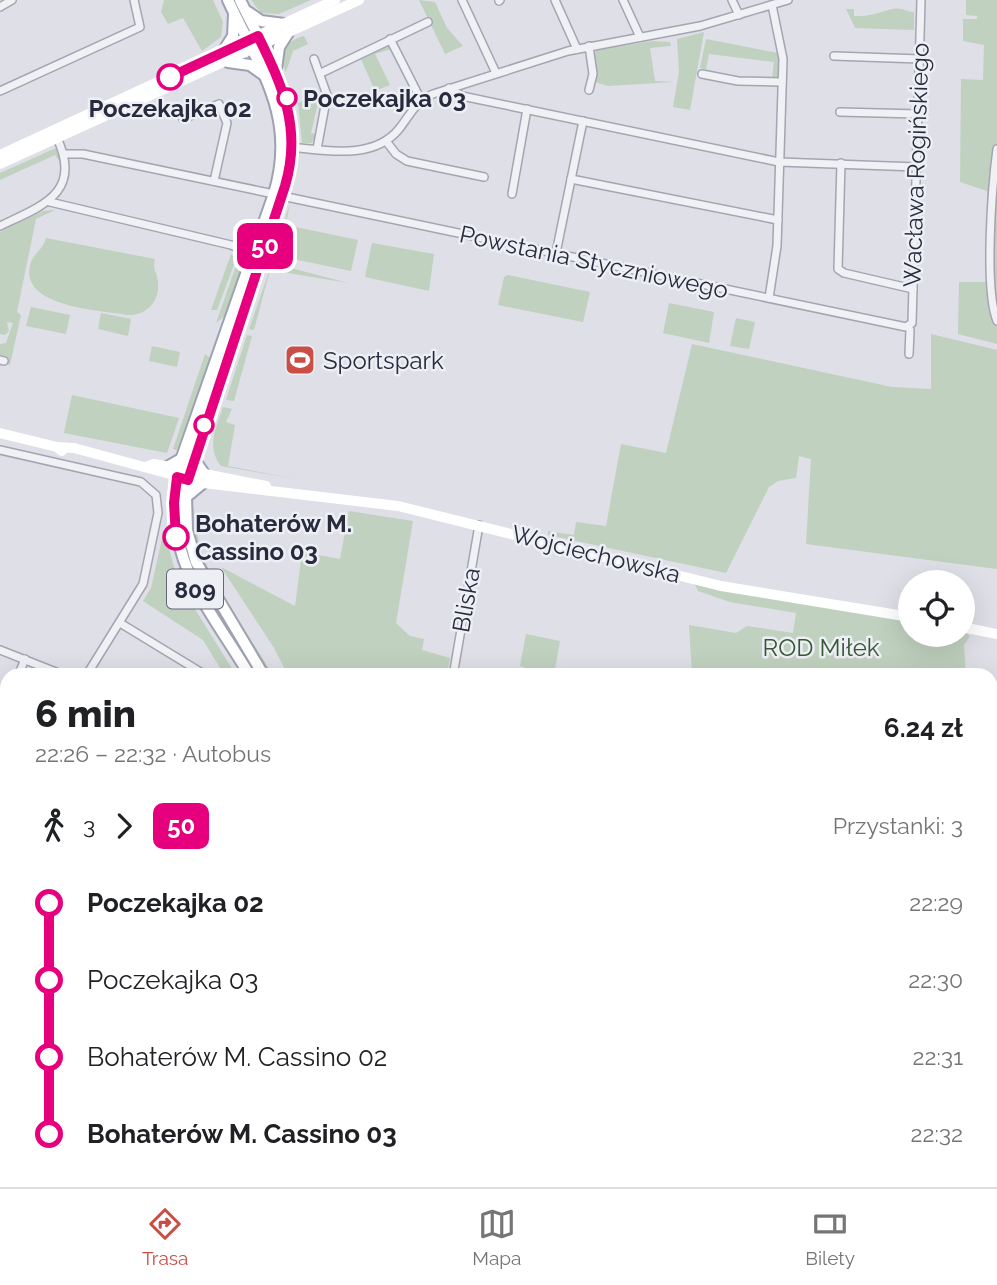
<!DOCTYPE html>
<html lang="pl">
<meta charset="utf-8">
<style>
:root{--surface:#fff;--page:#f2f2f2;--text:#202124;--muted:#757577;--line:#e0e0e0;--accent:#c94f46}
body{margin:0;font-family:Raleway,sans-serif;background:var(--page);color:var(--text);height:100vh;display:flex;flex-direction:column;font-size:26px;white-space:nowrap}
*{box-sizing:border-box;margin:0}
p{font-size:23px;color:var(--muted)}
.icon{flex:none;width:38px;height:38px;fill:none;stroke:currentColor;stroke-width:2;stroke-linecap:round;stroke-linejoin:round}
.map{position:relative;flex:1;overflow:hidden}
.details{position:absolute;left:0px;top:668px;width:998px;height:520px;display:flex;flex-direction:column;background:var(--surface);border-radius:21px 21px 0 0;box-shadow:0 7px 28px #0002}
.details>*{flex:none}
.badge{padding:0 14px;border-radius:10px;font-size:24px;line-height:46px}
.buttons{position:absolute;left:898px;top:570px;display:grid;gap:14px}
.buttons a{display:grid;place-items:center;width:77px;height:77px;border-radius:50%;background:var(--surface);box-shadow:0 7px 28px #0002;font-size:35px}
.map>.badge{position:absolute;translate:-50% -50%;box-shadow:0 0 0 4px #fff}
.legs{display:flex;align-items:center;gap:10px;height:77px;padding:0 35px;font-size:23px}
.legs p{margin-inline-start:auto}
.head{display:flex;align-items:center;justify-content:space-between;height:119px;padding:0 35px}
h1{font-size:38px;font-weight:800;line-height:52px}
ul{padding:0 35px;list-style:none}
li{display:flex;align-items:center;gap:24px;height:77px;font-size:26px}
li i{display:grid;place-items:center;width:10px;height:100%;margin:0 9px;background:currentColor}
li i::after{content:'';width:18px;height:18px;margin:-9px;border:5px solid;border-radius:50%;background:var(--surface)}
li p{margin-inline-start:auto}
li:first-child i{background:linear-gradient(#0000 50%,currentColor 0)}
li:last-child i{background:linear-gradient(currentColor 50%,#0000 0)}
.menu{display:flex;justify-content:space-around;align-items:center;height:98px;border-top:2px solid var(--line);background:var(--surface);font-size:19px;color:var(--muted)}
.menu a{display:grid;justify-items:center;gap:4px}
.menu .selected{color:var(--accent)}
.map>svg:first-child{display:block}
.green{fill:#c0d1bf}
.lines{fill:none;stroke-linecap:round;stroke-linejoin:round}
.stream{stroke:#9aa6c6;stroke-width:2}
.street-casing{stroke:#a4a5b1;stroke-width:10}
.primary-casing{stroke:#9ea1b2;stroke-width:14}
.street{stroke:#f0f1f5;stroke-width:7}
.secondary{stroke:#fff;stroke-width:10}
.primary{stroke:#fff;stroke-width:10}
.line-1-casing{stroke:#fff;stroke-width:16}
.line-1{stroke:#e6007e;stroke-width:10}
.stop-1-dot{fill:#fff;stroke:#e6007e;stroke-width:3.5}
.labels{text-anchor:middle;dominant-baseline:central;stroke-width:5;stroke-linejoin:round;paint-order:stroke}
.shield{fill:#edeff5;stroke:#636674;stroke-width:2}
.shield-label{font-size:23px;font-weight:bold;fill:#282b3d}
.stop-label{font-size:24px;font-weight:bold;fill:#282b3d;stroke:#edeff5;text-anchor:start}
.street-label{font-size:24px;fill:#282b3d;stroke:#edeff5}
.poi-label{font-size:24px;fill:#282b3d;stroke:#edeff5;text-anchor:start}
.park-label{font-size:24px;fill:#355836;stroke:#edeff5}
</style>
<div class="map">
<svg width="997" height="1187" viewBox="0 0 997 1187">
<rect width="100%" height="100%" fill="#dedfe7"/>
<g class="green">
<path d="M164 0H213L223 22 221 37 202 51 183 18 168 24 161 12Z"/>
<path d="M251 0H311L279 14 261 13Z"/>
<path d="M419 0 435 2 447 28 463 46 445 54Z"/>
<path d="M966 0H997V344L958 334 959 282H989L987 191 960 182 961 79 983 80 984 45 963 41V19H977V16L966 15Z"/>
<path d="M846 9H854V16C872 17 882 11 893 9 903 7 906 12 914 12V30L855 28Z"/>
<path d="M704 32 690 110 673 107 679 72 677 39Z"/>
<path d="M304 36 308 44 293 51 286 72C278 54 285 41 304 36Z"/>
<path d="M706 39 778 53V78H772L774 62 709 54 706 69 700 68Z"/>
<path d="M653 41 670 42 671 46 650 48 655 81 674 82 608 86 595 82 594 54 597 50Z"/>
<path d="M389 46 391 49 375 54 390 85 375 91 361 59Z"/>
<path d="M320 94 311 133 316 134 312 143H302L298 103Z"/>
<path d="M56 148 61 163 55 155 0 180V173Z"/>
<path d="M290 203 286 225 358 240 351 271 274 255Z"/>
<path d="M55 210 36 219 17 312 21 315 10 365 0 359V344L6 343 13 323 7 322 9 331 5 335 0 334V232L43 211Z"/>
<path d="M46 238 155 259C152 269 157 272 158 282 160 302 146 316 127 315 98 310 20 307 30 265 33 253 44 249 46 238Z"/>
<path d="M372 243 434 254 429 291 365 277Z"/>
<path d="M231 254 236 259 217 310H211Z"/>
<path d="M246 254 227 314 216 323 238 260Z"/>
<path d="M272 263 348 283 270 270 254 330 249 329Z"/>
<path d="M508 275 590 292 583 322 498 305 504 277Z"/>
<path d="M669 303 714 312 709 343 663 333Z"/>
<path d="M31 307 70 315 66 334 26 326Z"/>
<path d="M101 313 131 319 128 336 98 329Z"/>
<path d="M736 318 755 322 749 349 730 346Z"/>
<path d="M931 334 997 350V569L806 544 811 459 799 456 796 478 778 481 769 487 726 573 548 535V531L574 535 576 522 606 526 621 444 666 453 692 344 892 387 931 389Z"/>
<path d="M247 335 252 336 234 401 226 400Z"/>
<path d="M152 346 180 352 177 367 149 361Z"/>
<path d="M205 354 211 359 177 450 173 449Z"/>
<path d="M72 395 179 418 167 453 64 433Z"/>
<path d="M223 407 232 409 226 422 235 425 228 466 296 479 221 466C206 447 216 428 223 407Z"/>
<path d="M192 499 199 543 210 574 273 675H270C237 619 191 568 192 499Z"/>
<path d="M349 511 413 521 396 623 410 636 424 639 422 650 450 658 447 675H416L405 672 404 676 288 675 274 648 221 567 295 606 302 552 340 559Z"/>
<path d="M164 530 178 582 236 675H215L222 671 203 640 143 601 151 588Z"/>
<path d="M694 583 910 621V635H962L963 631 970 636 964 645 966 675H692L689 625 736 633 747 626 793 633 796 613 730 602 698 591Z"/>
<path d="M526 634 560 641 554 675H545L520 666Z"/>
<path d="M991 681 997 682V758L991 757Z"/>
<path d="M991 765 997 767V794L991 830Z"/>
<path d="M0 941 7 949V1061L0 1065Z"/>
<path d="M991 949 997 973V1018L991 1020Z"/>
<path d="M997 1068V1187H923L910 1181H990L991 1069Z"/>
<path d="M7 1103V1181H129L126 1187H0V1109Z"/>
<path d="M174 1181H557V1186H575L171 1187Z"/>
</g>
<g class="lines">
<g class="stream">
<path d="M990 687 997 688"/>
<path d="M330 1187 353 1181"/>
</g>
<g class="street-casing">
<g id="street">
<path d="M462 0 496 73"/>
<path d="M555 0 577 49"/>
<path d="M623 0 640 37"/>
<path d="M732 0 739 15"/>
<path d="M499 1 500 0"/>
<path d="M0 7 12 0"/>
<path d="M390 39 421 100"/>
<path d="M589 46 593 74 589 90"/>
<path d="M834 56 920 59"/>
<path d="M314 59 327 95 317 149"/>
<path d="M321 73 428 22"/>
<path d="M702 74 738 81 782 82"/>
<path d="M449 88 462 96 779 162 917 167"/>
<path d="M0 91 140 27 134 0"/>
<path d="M840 112 918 114"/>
<path d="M183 119 219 104 227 123 214 181"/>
<path d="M386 141 396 154 407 161 484 177"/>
<path d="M289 147C324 150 373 161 399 129 410 115 416 101 433 94L568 51 700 26 788 0"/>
<path d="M997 149C992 186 984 288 997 321"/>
<path d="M65 154H83L274 194"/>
<path d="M841 163 838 269 844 273 913 289"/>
<path d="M571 179 778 220"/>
<path d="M512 194 527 109"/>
<path d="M282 196 906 327 912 323 921 0"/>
<path d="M50 202 231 245 253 254"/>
<path d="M0 226C42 206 83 193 57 138"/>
<path d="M556 253 583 121"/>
<path d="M769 298 777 246 783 59 772 5"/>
<path d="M909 354 910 330"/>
<path d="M0 360 4 361"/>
<path d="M0 450 141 482 156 495 158 513 143 584 86 676"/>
<path d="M120 623 207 676"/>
<path d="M0 650 66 676"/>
<path d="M18 676 25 659"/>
<path d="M453 676 479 525"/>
<path d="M0 720 7 703"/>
<path d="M997 856 992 894 997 933"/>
<path d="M990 1066 997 1065"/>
<path d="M581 1187 584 1181"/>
<path d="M651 1187 653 1181"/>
<path d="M817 1187V1181"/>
</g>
</g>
<g class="primary-casing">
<g id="primary">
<path d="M228 0C259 68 298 116 274 194L180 463C159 556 206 602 250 676"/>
<path d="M240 0C271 64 307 112 285 186L195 454 186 497 187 530 196 562 264 676"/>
<path d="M248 12 261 21 284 24"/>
<path d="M223 52 233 36 234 14"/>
<path d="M228 62 250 65 264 75"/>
<path d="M276 69 279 47 288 33"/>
<path d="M193 458 205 475"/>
<path d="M167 467 181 459"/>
<path d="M186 497 203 483"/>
<path d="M136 1187 139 1181"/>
<path d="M156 1187 159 1181"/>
</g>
</g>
<use href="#street" class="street"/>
<g class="secondary">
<path d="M0 155 335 0"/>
<path d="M0 164 359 0"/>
<path d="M0 433 57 447 62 451"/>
<path d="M57 447 74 448 203 483 398 506 721 586 910 617"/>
<path d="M145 467 154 464 266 486"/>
<path d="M962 627 997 634"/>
<path d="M0 828 7 833"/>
<path d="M599 1181 609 1187"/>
</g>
<use href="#primary" class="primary"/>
</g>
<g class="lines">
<g class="line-1-casing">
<path id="line-1" d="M170 77 258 36C283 87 302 129 285 186L188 480 177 477 174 503 176 537"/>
</g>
<use href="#line-1" class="line-1"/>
</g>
<defs>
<g id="stadium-square" transform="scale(1.575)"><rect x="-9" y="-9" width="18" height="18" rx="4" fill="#c94f46" stroke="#edeff5"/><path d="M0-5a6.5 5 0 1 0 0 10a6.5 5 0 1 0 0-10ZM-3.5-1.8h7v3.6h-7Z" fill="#fff"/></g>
</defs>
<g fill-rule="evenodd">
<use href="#stadium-square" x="300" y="360"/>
</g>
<g class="stop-1-dot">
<circle cx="170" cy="77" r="12"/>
<circle cx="287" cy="98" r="9"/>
<circle cx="204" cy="425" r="9"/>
<circle cx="176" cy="537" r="12"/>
</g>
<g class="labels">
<rect class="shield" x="167" y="569.5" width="56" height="39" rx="5"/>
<g class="shield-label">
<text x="195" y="589">809</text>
</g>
<g class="stop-label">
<text x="303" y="98">Poczekajka 03</text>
<text x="170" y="108" text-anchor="middle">Poczekajka 02</text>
<text x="195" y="523">Bohaterów M.<tspan x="195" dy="28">Cassino 03</tspan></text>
</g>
<g class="street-label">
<text transform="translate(916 165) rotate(-88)">Wacława Rogińskiego</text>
<text transform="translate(594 262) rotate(12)">Powstania Styczniowego</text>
<text transform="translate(596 554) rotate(14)">Wojciechowska</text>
<text transform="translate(466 600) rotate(-80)">Bliska</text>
</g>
<g class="poi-label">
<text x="323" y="360">Sportspark</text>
</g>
<g class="park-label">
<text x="821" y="647">ROD Miłek</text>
</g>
</g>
</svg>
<div class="buttons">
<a><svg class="icon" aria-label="locate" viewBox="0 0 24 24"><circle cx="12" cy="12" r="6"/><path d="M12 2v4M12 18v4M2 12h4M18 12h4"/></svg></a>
</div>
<b class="badge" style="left:265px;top:246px;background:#e6007e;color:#fff">50</b>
<section class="details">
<div class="head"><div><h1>6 min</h1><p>22:26 – 22:32 · Autobus</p></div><b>6.24 zł</b></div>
<div class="legs"><svg class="icon" aria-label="walk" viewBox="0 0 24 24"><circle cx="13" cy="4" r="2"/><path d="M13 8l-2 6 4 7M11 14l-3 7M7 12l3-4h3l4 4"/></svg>3<svg class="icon" aria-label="forward" viewBox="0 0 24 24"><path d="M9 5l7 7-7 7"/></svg><b class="badge" style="background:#e6007e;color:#fff">50</b><p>Przystanki: 3</p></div>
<ul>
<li><i style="color:#e6007e"></i><b>Poczekajka 02</b><p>22:29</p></li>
<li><i style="color:#e6007e"></i><span>Poczekajka 03</span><p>22:30</p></li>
<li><i style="color:#e6007e"></i><span>Bohaterów M. Cassino 02</span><p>22:31</p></li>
<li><i style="color:#e6007e"></i><b>Bohaterów M. Cassino 03</b><p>22:32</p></li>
</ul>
</section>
</div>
<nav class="menu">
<a class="selected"><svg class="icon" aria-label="directions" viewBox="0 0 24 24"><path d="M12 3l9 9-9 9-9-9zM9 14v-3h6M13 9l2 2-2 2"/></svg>Trasa</a>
<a><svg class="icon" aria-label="map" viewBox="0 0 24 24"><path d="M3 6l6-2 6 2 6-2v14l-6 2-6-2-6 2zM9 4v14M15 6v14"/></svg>Mapa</a>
<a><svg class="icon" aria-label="tickets" viewBox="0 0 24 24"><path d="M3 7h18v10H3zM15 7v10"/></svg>Bilety</a>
</nav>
